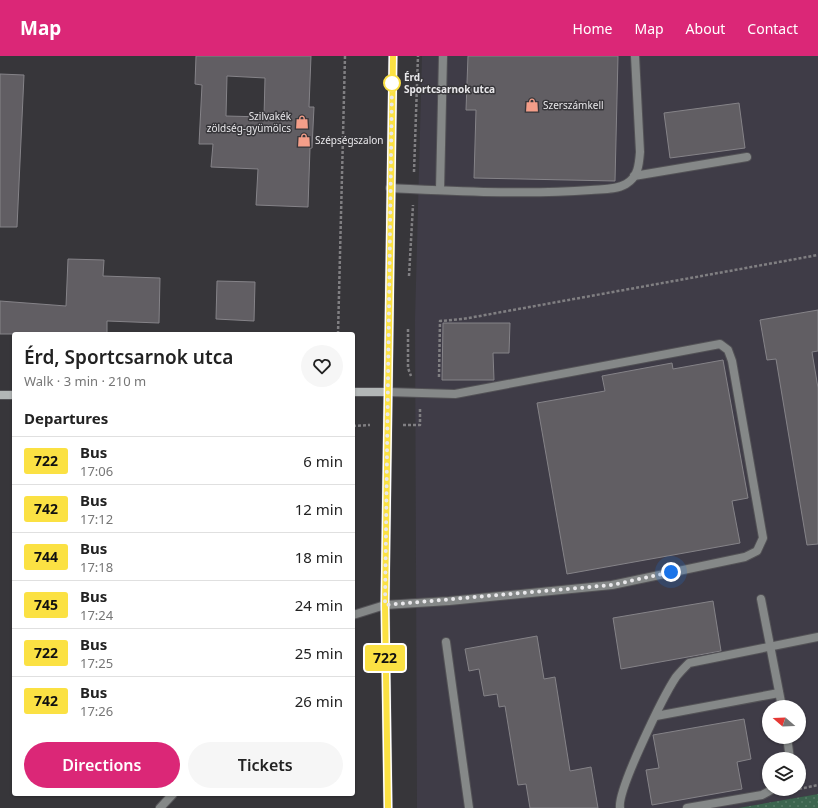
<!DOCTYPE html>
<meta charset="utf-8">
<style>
:root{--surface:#fff;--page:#f6f6f6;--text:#222;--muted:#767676;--line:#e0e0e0;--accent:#db2777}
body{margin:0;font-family:"Noto Sans",sans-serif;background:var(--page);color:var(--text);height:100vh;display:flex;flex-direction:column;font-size:15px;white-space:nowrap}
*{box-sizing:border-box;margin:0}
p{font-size:13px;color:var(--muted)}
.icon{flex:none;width:22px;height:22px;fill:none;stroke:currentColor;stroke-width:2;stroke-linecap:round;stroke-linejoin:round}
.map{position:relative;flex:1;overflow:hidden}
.sheet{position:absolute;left:12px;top:276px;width:343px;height:464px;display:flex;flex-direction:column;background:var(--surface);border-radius:4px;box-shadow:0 1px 3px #0004}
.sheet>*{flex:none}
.badge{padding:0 8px;border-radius:3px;font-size:14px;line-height:26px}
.needle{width:26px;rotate:289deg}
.fabs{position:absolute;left:762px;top:644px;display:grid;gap:8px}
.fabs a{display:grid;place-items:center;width:44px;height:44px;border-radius:50%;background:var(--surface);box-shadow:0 1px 3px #0004;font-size:20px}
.you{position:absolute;width:20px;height:20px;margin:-10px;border:3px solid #fff;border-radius:50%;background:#1a73e8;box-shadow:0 0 0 6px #1a73e833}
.map>.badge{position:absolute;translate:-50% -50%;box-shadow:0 0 0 2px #fff}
h2{padding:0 12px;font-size:15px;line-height:36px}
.round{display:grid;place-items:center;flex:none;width:42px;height:42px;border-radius:21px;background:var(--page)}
.overview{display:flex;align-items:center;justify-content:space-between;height:68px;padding:0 12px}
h1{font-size:19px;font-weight:600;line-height:30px}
.primary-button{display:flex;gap:8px;margin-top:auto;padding:8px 12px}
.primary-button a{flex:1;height:46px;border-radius:24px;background:var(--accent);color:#fff;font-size:16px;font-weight:600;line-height:46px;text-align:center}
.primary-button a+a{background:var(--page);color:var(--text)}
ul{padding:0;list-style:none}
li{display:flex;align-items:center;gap:12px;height:48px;padding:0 12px;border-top:1px solid var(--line)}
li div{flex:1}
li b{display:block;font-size:15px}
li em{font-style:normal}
li .badge{min-width:44px;font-weight:700;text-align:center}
header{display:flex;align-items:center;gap:24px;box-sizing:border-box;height:56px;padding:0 20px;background:var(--accent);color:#fff}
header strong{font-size:19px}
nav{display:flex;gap:22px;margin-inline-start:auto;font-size:14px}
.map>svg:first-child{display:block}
.built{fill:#3f3c47;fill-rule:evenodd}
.grass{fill:url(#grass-dots)}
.building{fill:#615e63;stroke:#858388;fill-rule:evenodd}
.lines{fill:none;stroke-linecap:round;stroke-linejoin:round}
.lane-casing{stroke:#535256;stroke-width:10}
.street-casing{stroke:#535256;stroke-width:10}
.secondary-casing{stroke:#535256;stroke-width:10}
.path{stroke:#807f82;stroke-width:2.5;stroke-dasharray:3 2;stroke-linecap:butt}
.lane{stroke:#858888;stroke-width:8}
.street{stroke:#858888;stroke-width:8}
.secondary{stroke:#b2b6b6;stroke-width:8}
.line-casing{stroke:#fff;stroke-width:9}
.line{stroke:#fbe143;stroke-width:6}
.walk{stroke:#e9e8eb;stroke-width:4;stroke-dasharray:0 7.2}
.stop-dot{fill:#fff;stroke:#fbe143;stroke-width:2}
.labels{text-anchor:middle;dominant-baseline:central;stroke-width:3;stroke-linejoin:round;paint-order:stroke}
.stop-label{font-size:10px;font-weight:bold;fill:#e9e8eb;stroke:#37363a;text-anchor:start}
.poi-label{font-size:10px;fill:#e9e8eb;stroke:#37363a;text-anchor:start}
</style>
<header>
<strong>Map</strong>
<nav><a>Home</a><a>Map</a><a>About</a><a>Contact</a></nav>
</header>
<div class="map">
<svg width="818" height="752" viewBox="0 0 818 752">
<defs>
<pattern id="grass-dots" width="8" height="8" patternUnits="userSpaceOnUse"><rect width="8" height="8" fill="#3c654f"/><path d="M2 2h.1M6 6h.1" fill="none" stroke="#587b68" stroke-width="1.8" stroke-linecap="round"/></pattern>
</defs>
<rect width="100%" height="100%" fill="#37363a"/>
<path class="built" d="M422 0H818V738L738 752H417L415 264ZM769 651H799V681H769ZM769 703H799V733H769Z"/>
<path class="grass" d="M818 738V752H738Z"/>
<g class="building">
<path d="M196 0H311L309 51H314L312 92H310L308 151 256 149 258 113 211 111 213 88H199L202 29 195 28ZM227 20 265 22 264 61 226 60Z"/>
<path d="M468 0H618L615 125 474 122 476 54H466Z"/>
<path d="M0 18 24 19 17 171H0Z"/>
<path d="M739 47 745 92 670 102 664 57Z"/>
<path d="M68 203 104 204 103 220 160 222 159 267 107 265V278H0V245L66 250Z"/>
<path d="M217 225 255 226 254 265 216 263Z"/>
<path d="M818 254V295L812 296 818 332V488L807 489 776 303 767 304 760 264Z"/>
<path d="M443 267H510L509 297H493L494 324H442Z"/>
<path d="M723 304 748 442 732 445 740 487 567 518 537 347 605 335 602 320 672 307 673 313Z"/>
<path d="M713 545 721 595 621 613 613 562Z"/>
<path d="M537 580 544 623 555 621 570 715 591 711 598 752H530L526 728 518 729 505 650 499 651 497 638 484 640 479 613 469 615 465 593Z"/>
<path d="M744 663 751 703 737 706 742 733 652 749 646 714 659 712 653 679Z"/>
</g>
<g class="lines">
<g class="lane-casing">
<g id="lane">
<path d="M634 120 747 101"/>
<path d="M390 132C457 135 524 139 591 134 602 133 616 134 626 128 638 121 639 109 640 96L635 0"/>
<path d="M440 134 443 0"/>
<path d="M761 543 782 651"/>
<path d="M385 549 449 545 612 529 745 501 757 495 763 482 732 305 728 294 720 288 455 338 388 336"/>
<path d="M446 586 469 752"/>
<path d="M656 660 779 637"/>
<path d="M787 681 790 703"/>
<path d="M620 752C617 734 664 639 676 621 680 616 685 611 689 607L818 581"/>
<path d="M687 752 762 739 773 733"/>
</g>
</g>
<g class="street-casing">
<g id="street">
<path d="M353 559 385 549"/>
<path d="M160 752 173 738"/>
</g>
</g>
<g class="secondary-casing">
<g id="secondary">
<path d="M353 336H388"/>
<path d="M0 339H14"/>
<path d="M388 752 385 549 393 0"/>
</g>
</g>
<g class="path">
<path d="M414 116 418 0"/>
<path d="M409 220 413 149"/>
<path d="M408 273V312L411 320"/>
<path d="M338 278 345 0"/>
<path d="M439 321 440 265 463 263 818 199"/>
<path d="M403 369H420V353"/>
<path d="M353 370 370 369"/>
<path d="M799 733 818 729"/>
<path d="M790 734 796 733"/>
</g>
<use href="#lane" class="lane"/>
<use href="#street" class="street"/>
<use href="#secondary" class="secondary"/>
</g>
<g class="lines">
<g class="line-casing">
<path id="line" d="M388 752 385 549 393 0"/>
</g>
<use href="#line" class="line"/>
<path class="walk" d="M392 27 385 549 612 529 671 516"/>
</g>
<defs>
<g id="shop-bare" transform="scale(1.08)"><path d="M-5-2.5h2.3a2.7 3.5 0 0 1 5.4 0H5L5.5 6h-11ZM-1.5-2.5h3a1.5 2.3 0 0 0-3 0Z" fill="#f49e89" stroke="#37363a" stroke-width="2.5" paint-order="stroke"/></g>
</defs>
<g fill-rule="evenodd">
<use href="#shop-bare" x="532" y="49"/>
<use href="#shop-bare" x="302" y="66"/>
<use href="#shop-bare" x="304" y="84"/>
</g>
<circle class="stop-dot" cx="392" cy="27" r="8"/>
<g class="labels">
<g class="stop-label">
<text x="404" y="21">Érd,<tspan x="404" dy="12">Sportcsarnok utca</tspan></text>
</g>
<g class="poi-label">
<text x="543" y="49">Szerszámkell</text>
<text x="291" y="60" text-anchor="end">Szilvakék<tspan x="291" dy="12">zöldség-gyümölcs</tspan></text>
<text x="315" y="84">Szépségszalon</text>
</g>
</g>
</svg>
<div class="fabs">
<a><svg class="needle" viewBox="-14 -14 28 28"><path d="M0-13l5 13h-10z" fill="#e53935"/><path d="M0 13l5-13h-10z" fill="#767676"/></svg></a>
<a><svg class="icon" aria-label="layers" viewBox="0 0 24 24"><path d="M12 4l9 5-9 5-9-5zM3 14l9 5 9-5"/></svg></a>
</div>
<div class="you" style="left:671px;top:516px"></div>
<b class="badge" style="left:385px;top:602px;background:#fbe143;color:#111">722</b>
<section class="sheet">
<div class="overview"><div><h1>Érd, Sportcsarnok utca</h1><p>Walk · 3 min · 210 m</p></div><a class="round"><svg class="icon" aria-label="heart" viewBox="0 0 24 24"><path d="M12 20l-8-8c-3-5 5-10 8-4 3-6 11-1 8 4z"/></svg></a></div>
<h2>Departures</h2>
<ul>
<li><span class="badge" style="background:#fbe143;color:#111">722</span><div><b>Bus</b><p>17:06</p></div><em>6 min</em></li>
<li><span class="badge" style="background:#fbe143;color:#111">742</span><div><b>Bus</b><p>17:12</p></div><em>12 min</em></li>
<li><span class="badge" style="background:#fbe143;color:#111">744</span><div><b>Bus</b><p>17:18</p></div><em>18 min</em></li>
<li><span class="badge" style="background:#fbe143;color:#111">745</span><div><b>Bus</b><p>17:24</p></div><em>24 min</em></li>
<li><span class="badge" style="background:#fbe143;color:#111">722</span><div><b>Bus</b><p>17:25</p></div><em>25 min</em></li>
<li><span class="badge" style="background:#fbe143;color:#111">742</span><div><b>Bus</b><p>17:26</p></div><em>26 min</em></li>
</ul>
<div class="primary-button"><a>Directions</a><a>Tickets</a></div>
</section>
</div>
